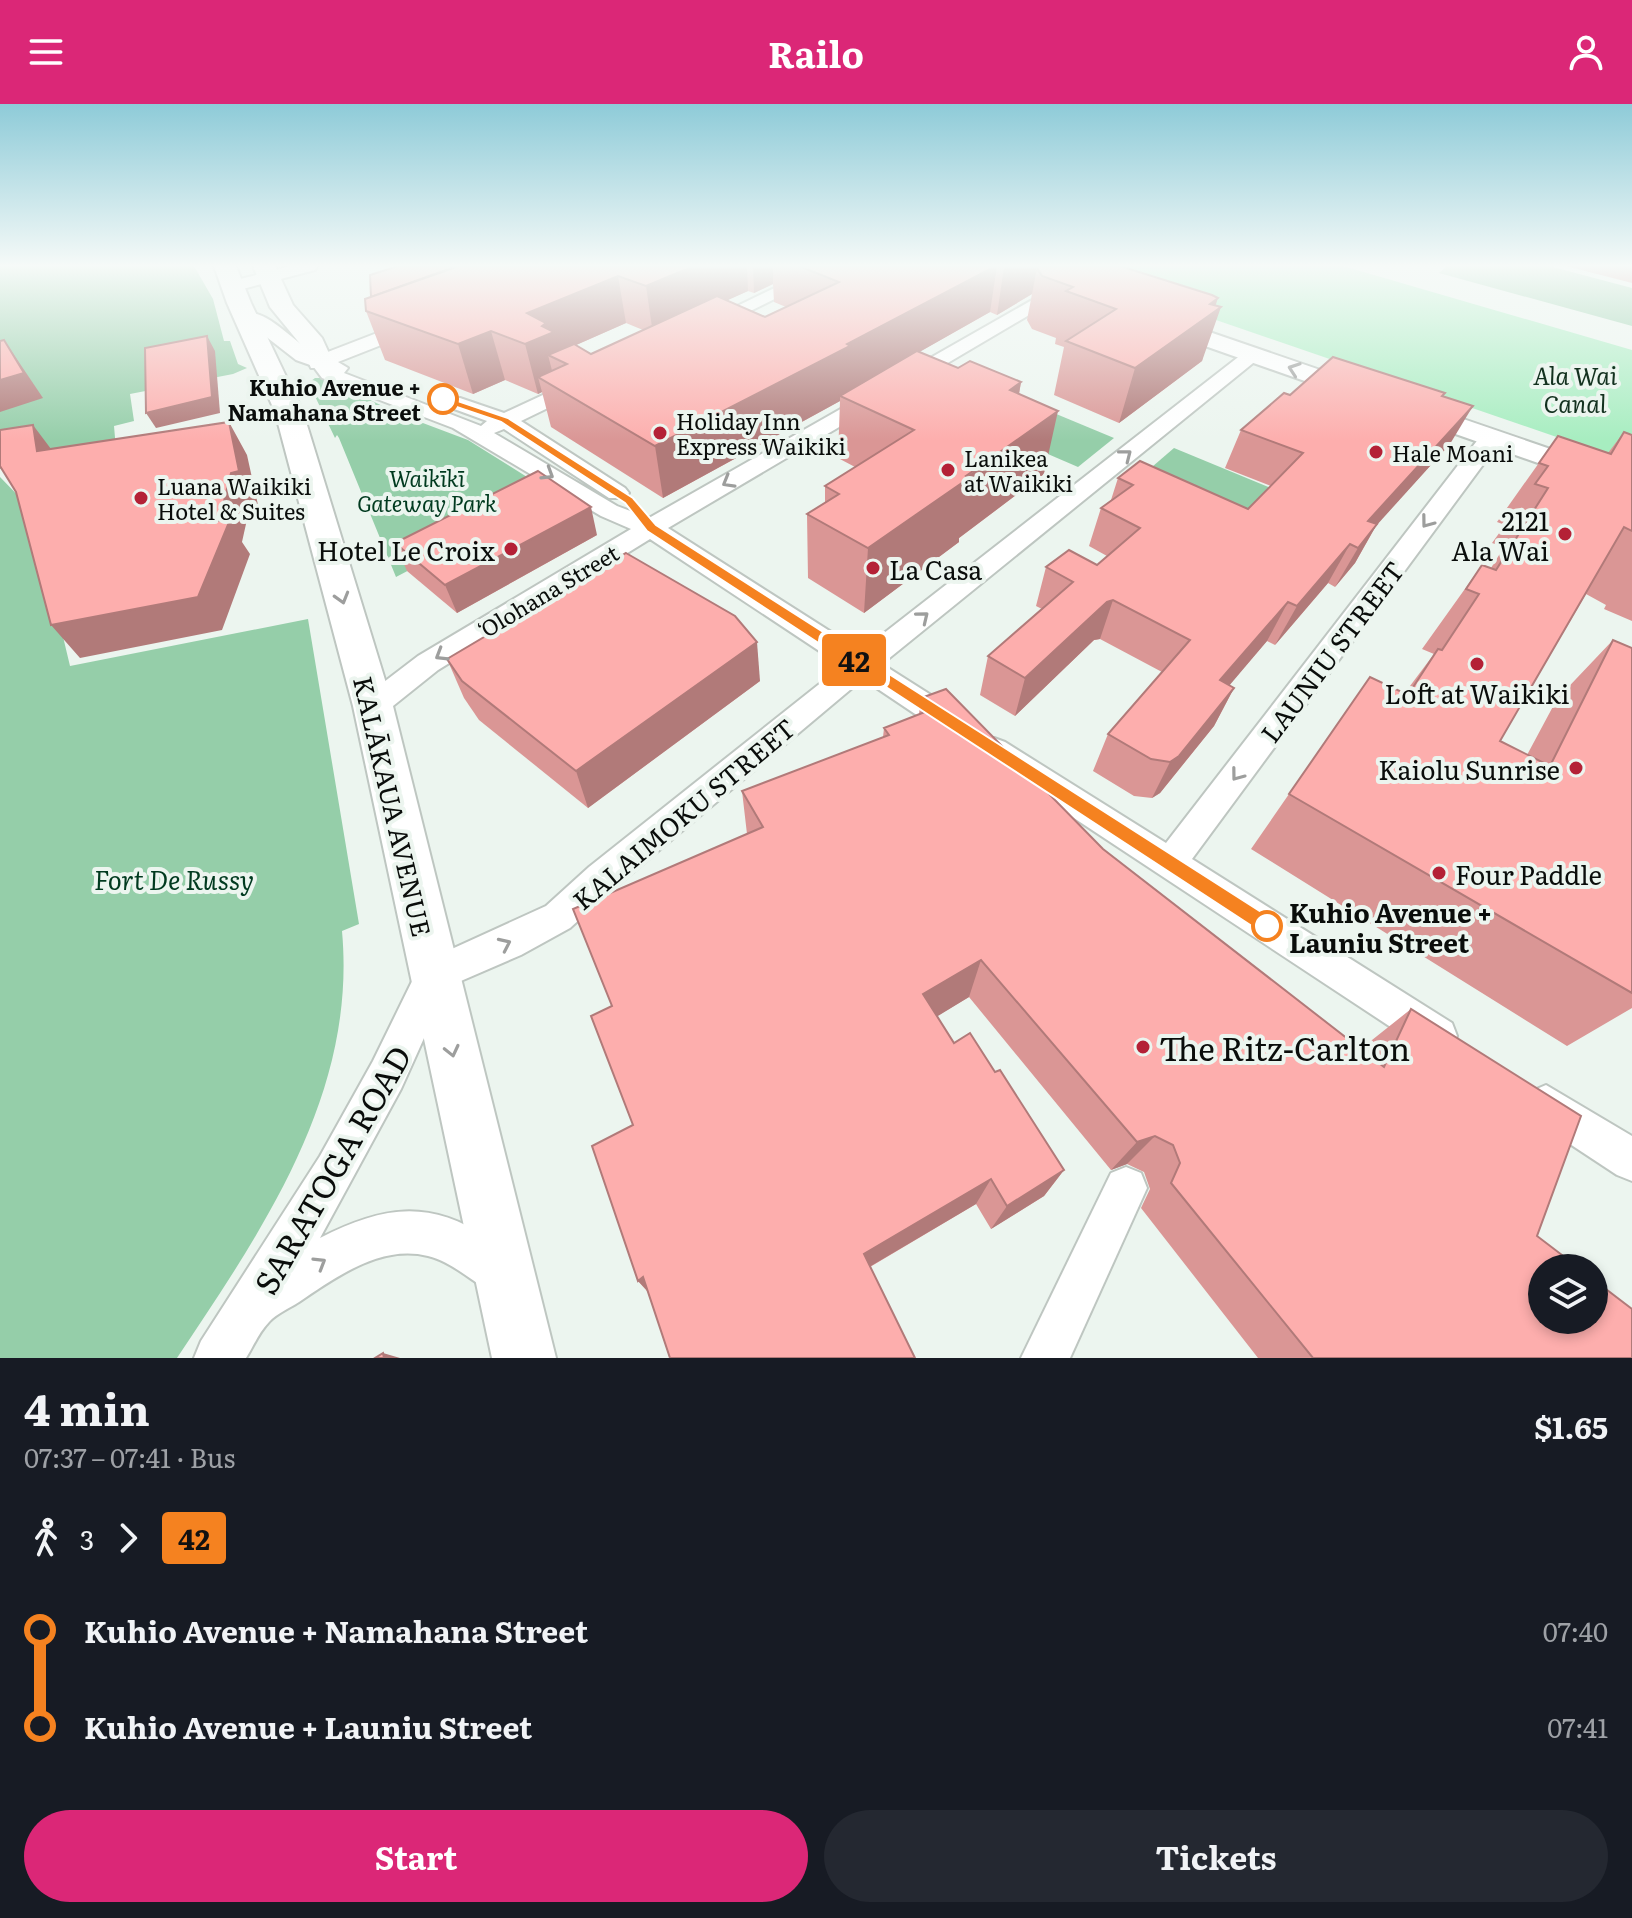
<!DOCTYPE html>
<meta charset="utf-8">
<style>
:root{--surface:#171b24;--page:#242831;--text:#f1f3f6;--muted:#9ea1a6;--accent:#db2777}
body{margin:0;font-family:Literata,serif;background:var(--page);color:var(--text);height:100vh;display:flex;flex-direction:column;font-size:30px;white-space:nowrap}
*{box-sizing:border-box;margin:0}
p{font-size:26px;color:var(--muted)}
.icon{flex:none;width:44px;height:44px;fill:none;stroke:currentColor;stroke-width:2;stroke-linecap:round;stroke-linejoin:round}
.map{position:relative;height:1254px;overflow:hidden}
.details{display:flex;flex-direction:column;background:var(--surface);flex:1}
.details>*{flex:none}
.badge{padding:0 16px;border-radius:6px;font-size:28px;line-height:52px}
.buttons{position:absolute;left:1528px;top:1150px;display:grid;gap:16px}
.buttons a{display:grid;place-items:center;width:80px;height:80px;border-radius:50%;background:var(--surface);box-shadow:0 4px 12px #0003;font-size:40px}
.map>.badge{position:absolute;translate:-50% -50%;box-shadow:0 0 0 4px #fff}
.legs{display:flex;align-items:center;gap:12px;height:88px;padding:0 24px;font-size:26px}
.legs p{margin-inline-start:auto}
.overview{display:flex;align-items:center;justify-content:space-between;height:136px;padding:0 24px}
h1{font-size:44px;font-weight:700;line-height:60px}
.cta{display:flex;gap:16px;margin-top:auto;padding:16px 24px}
.cta a{flex:1;height:92px;border-radius:48px;background:var(--accent);color:#fff;font-size:32px;font-weight:700;line-height:92px;text-align:center}
.cta a+a{background:var(--page);color:var(--text)}
ul{padding:0 24px;list-style:none}
li{display:flex;align-items:center;gap:28px;height:96px;font-size:30px}
li i{display:grid;place-items:center;width:12px;height:100%;margin:0 10px;background:currentColor}
li i::after{content:'';width:20px;height:20px;margin:-10px;border:6px solid;border-radius:50%;background:var(--surface)}
li p{margin-inline-start:auto}
li:first-child i{background:linear-gradient(#0000 50%,currentColor 0)}
li:last-child i{background:linear-gradient(currentColor 50%,#0000 0)}
header{display:flex;justify-content:space-between;align-items:center;height:104px;padding:0 24px;background:var(--accent);color:#fff;font-size:36px;font-weight:700}
.map>svg:first-child{display:block}
.green{fill:#95cea9}
.water{fill:#a7edc0}
.lines{fill:none;stroke-linecap:round;stroke-linejoin:round}
.minor-casing{stroke:#bec6c1;stroke-width:4}
.major-casing{stroke:#bec6c1;stroke-width:4}
.minor{fill:#fff;fill-rule:evenodd}
.major{fill:#fff;fill-rule:evenodd}
.wall{fill:#da9695;fill-rule:evenodd}
.shaded-wall{fill:#b17a79}
.building{fill:#fdaead;stroke:#b17a79;stroke-width:2}
.oneway{stroke:#9d9e9d}
.line-1{fill:#f58220;stroke:#fff;stroke-width:2}
.stop-1-dot{fill:#fff;stroke:#f58220;stroke-width:4}
.poi-dot{fill:#b42136;stroke:#ecf5ef;stroke-width:3}
.labels{text-anchor:middle;dominant-baseline:central;stroke-width:8;stroke-linejoin:round;paint-order:stroke}
.far-stop-label{font-size:22px;font-weight:bold;fill:#0a0d0b;stroke:#ecf5ef;text-anchor:end}
.far-poi-label{font-size:22px;fill:#0a0d0b;stroke:#ecf5ef;text-anchor:start}
.far-park-label{font-size:22px;font-style:italic;fill:#013a1f;stroke:#ecf5ef}
.far-street-label{font-size:22px;fill:#0a0d0b;stroke:#ecf5ef}
.far-water-label{font-size:24px;font-style:italic;fill:#13311f;stroke:#ecf5ef}
.poi-label{font-size:26px;fill:#0a0d0b;stroke:#ecf5ef;text-anchor:end}
.street-label{font-size:26px;fill:#0a0d0b;stroke:#ecf5ef}
.park-label{font-size:26px;font-style:italic;fill:#013a1f;stroke:#ecf5ef}
.stop-label{font-size:26px;font-weight:bold;fill:#0a0d0b;stroke:#ecf5ef;text-anchor:start}
.near-poi-label{font-size:32px;fill:#0a0d0b;stroke:#ecf5ef;text-anchor:start}
.near-street-label{font-size:32px;fill:#0a0d0b;stroke:#ecf5ef}
</style>
<header><svg class="icon" aria-label="menu" viewBox="0 0 24 24"><path d="M4 6h16M4 12h16M4 18h16"/></svg>Railo<svg class="icon" aria-label="person" viewBox="0 0 24 24"><circle cx="12" cy="8" r="4"/><path d="M4 21q1-7 8-7t8 7"/></svg></header>
<div class="map">
<svg width="1632" height="1254" viewBox="0 0 1632 1254">
<rect width="100%" height="100%" fill="#ecf5ef"/>
<g class="green">
<path d="M0 162H194L213 195 224 237H230L238 260 247 264 233 270 130 290 134 317 114 322 116 345 0 365Z"/>
<path d="M1447 162H1549L1632 184V222L1439 169Z"/>
<path d="M315 274H325L399 310 468 336 554 390 396 473 339 334 337 331 335 334 311 284V277Z"/>
<path d="M1037 302 1114 334 1078 363 999 329Z"/>
<path d="M1174 344 1273 385 1226 433 1124 387Z"/>
<path d="M0 373 33 407 70 562 308 515 359 820 342 827C357 990 263 1125 177 1254H0Z"/>
</g>
<path class="water" d="M1059 162H1343L1632 246V359Z"/>
<g class="lines">
<g class="minor-casing">
<g id="minor">
<path d="M291 162H317L315 166 231 188 222 183 225 179Z"/>
<path d="M820 162H841L714 225H700L698 221Z"/>
<path d="M1062 179 1071 184 1068 188 668 424 861 547 1246 247 1253 245 1263 251 882 560 964 612 968 620 964 628 953 631 942 628 863 575 613 785 570 824 521 851 447 883 401 985 320 1134C381 1103 428 1094 488 1134 505 1145 518 1152 526 1171L519 1187 503 1194C477 1183 456 1159 428 1152 381 1140 336 1173 299 1198 290 1204 276 1210 269 1218 259 1228 253 1243 246 1254H194L201 1237 320 1052 373 957 421 859 546 802 589 763 842 562 650 435 438 566 383 610 373 613 363 610 358 602 363 594 418 552 631 425 601 412 453 324 322 274 313 262 296 256 255 224 236 213 239 209C269 202 294 242 320 251L408 217H422L424 221 422 225 338 258 348 264 344 269 481 322 487 317 446 302 443 298 446 294H460L504 309 573 277H587L590 281 587 285 521 317 625 384 629 389 625 394H609L504 325 494 329 617 402 649 414Z"/>
<path d="M1491 327 1502 334 1499 339 1192 755 1452 919 1457 932 1452 945 1438 951 1424 945 983 654 979 646 983 638 994 634 1005 638 1166 739 1483 329Z"/>
<path d="M1546 981 1632 1032V1077L1617 1071 1532 1015 1526 1001 1532 987Z"/>
<path d="M1126 1063 1141 1069 1147 1084 1070 1254H1021L1111 1069Z"/>
</g>
</g>
<g class="major-casing">
<g id="major">
<path d="M214 162H236L251 199 303 308 393 602 556 1254H492L353 602 275 308 227 199Z"/>
<path d="M253 162H275L293 201 322 234 333 258 329 264H311L301 241 270 203Z"/>
<path d="M1160 211 1632 373V392L1151 223 1148 218 1151 213Z"/>
</g>
</g>
<use href="#minor" class="minor"/>
<use href="#major" class="major"/>
</g>
<g class="wall">
<path d="M398 162H1120L1215 201 1202 257 1119 319 1054 291 1064 243 1055 240 1056 234 1032 225 1027 216 1032 190 997 211 990 208 919 248 958 264 1021 278 1019 290 1044 370 959 434V438L864 509 808 474 807 410 825 399V382L855 363 838 354 840 297 663 394 551 323 542 288 538 290 505 276 473 290 385 256 366 207 371 193ZM773 180 774 198 786 203 765 213 727 196 748 187 754 189ZM626 219 643 226 591 250 576 241Z"/>
<path d="M1566 162H1632V179Z"/>
<path d="M1290 291 1443 292 1450 340 1377 420 1355 459 1335 483 1328 479 1275 541 1267 537 1229 581 1234 584 1214 622 1160 689 1152 694 1134 692 1093 667 1108 630 1162 568 1100 535 1094 536 1015 612 980 591 988 552 1042 505 1036 502 1046 463 1097 461 1107 452 1089 442 1101 404 1111 396 1118 374 1248 405 1271 382 1225 364 1241 326Z"/>
<path d="M1624 328 1632 331V517L1604 505 1606 501 1586 490 1500 637 1527 651 1557 595 1613 536 1632 544V904L1567 942 1251 745 1370 573 1404 590 1434 550 1422 545 1482 461 1491 464 1504 443 1492 439 1505 421 1497 418 1558 332 1608 349Z"/>
<path d="M597 431 457 509 407 467 395 439Z"/>
<path d="M447 555 760 577 588 704 479 616 464 594Z"/>
<path d="M921 594 1103 745 1363 947 1367 940 1411 905 1537 1132 1632 1254H1258L1141 1104 1150 1085 1144 1068 1127 1060 1111 1066 969 893 937 912 954 939 995 968 1064 1066 1044 1092 991 1125 976 1100 870 1163 647 1187 638 1177 633 1021 612 902 747 730 742 687 883 633 884 624 919 610Z"/>
</g>
<g class="shaded-wall">
<path d="M694 162H747L748 187 653 230 646 182Z"/>
<path d="M753 162H773V180L754 189Z"/>
<path d="M996 162H997L990 208 849 288 840 292V297L663 394 655 342Z"/>
<path d="M1007 162H1041L1037 164 1032 190 997 211 1004 163Z"/>
<path d="M618 172 626 219 558 249 548 251 556 282 538 273 542 288 538 290 525 240 527 209Z"/>
<path d="M1218 194 1213 209 1221 203 1202 257 1119 319 1135 264Z"/>
<path d="M491 227 505 276 473 290 458 240Z"/>
<path d="M207 232 215 247 220 309 156 324 146 309Z"/>
<path d="M4 236 43 294 0 308V276Z"/>
<path d="M1021 278 1010 340V286Z"/>
<path d="M1473 302 1450 340 1357 443 1368 417Z"/>
<path d="M1058 307 1044 370 959 434V438L864 509 868 444Z"/>
<path d="M229 318 247 351 258 401 250 402 242 438 250 450 222 526 80 554 51 521Z"/>
<path d="M33 321 57 353 37 347Z"/>
<path d="M591 403 597 431 457 509 445 481Z"/>
<path d="M1377 420 1355 459 1335 483 1358 444Z"/>
<path d="M1350 440 1328 479 1275 541 1297 502Z"/>
<path d="M1113 496 1100 535 1094 536 1015 612 1025 574 1107 498Z"/>
<path d="M1288 498 1267 537 1201 615 1220 576Z"/>
<path d="M757 538 760 577 588 704 576 667Z"/>
<path d="M1234 584 1214 622 1160 689 1152 694 1170 658Z"/>
<path d="M981 856 969 893 915 926 923 890Z"/>
<path d="M1155 1032 1127 1060 1111 1066 1137 1038Z"/>
<path d="M1064 1066 1044 1092 991 1125 1007 1102Z"/>
<path d="M991 1075 976 1100 859 1169 864 1150Z"/>
<path d="M643 1173 654 1194 638 1177Z"/>
<path d="M383 1249 400 1254H384Z"/>
</g>
<g class="building">
<path d="M398 162H457L371 193 370 171Z"/>
<path d="M459 162H694L646 182 618 172 527 209 546 219 542 222 554 228 525 240 491 227 458 240 366 207 365 195Z"/>
<path d="M799 162H996L847 240 850 242 655 342 538 273 567 260 548 251 574 240 591 250 717 192 765 213 839 178Z"/>
<path d="M1040 162H1120L1212 191 1218 194 1210 200 1221 203 1135 264 1066 237 1116 205 1066 187 1073 183 1042 172 1037 164Z"/>
<path d="M207 232 212 293 146 309 145 244Z"/>
<path d="M4 236 24 269 0 276V237Z"/>
<path d="M917 247 958 264 970 257 1021 278 1010 286 1058 307 966 372 969 374 868 444 807 410 839 390 825 382 914 326 840 292Z"/>
<path d="M1333 253 1445 289 1442 292 1473 302 1368 417 1377 420 1358 444 1350 440 1297 502 1288 498 1220 576 1234 584 1179 652 1170 658 1151 655 1108 630 1190 536 1113 496 1107 498 1025 574 988 552 1073 478 1046 463 1069 446 1097 461 1140 424 1101 404 1133 381 1118 374 1140 357 1248 405 1303 349 1241 326 1284 289 1290 291Z"/>
<path d="M229 318 239 367 231 369 219 417 230 416 198 493 51 521 16 388 0 362V326L33 321 37 347Z"/>
<path d="M1624 328 1632 331V427L1624 423 1500 637 1550 662 1613 536 1632 544V889L1289 690 1370 573 1408 591 1438 545 1442 546 1479 490 1466 485 1482 461 1496 466 1548 384 1535 380 1548 362 1539 359 1558 332 1611 350Z"/>
<path d="M538 367 591 403 445 481 395 439Z"/>
<path d="M626 449 735 512 757 538 576 667 462 577 447 555Z"/>
<path d="M946 585 1103 745 1384 963 1411 905 1581 1012 1537 1132 1579 1164H1542V1216H1594V1176L1632 1205V1254H1313L1171 1079 1180 1059 1173 1041 1155 1032 1137 1038 981 856 923 890 954 939 970 929 995 968 1000 966 1064 1066 1007 1102 991 1075 864 1150 915 1254H670L643 1173 638 1177 592 1042 633 1021 591 912 612 902 573 805 763 723 742 687 889 631 884 624 930 606 921 594Z"/>
<path d="M383 1249 384 1254H375Z"/>
</g>
<defs><path id="oneway-chevron" d="M-2-3.5L2.5 0L-2 3.5" fill="none" stroke-width="1.6" stroke-linecap="round" stroke-linejoin="round" transform="scale(2)"/></defs>
<g class="oneway">
<use href="#oneway-chevron" transform="translate(1294 265) rotate(-161)"/>
<use href="#oneway-chevron" transform="translate(1126 351) rotate(-38)"/>
<use href="#oneway-chevron" transform="translate(548 370) rotate(32)"/>
<use href="#oneway-chevron" transform="translate(728 378) rotate(150)"/>
<use href="#oneway-chevron" transform="translate(1427 418) rotate(127)"/>
<use href="#oneway-chevron" transform="translate(342 494) rotate(74)"/>
<use href="#oneway-chevron" transform="translate(923 513) rotate(-39)"/>
<use href="#oneway-chevron" transform="translate(441 551) rotate(149)"/>
<use href="#oneway-chevron" transform="translate(1237 671) rotate(127)"/>
<use href="#oneway-chevron" transform="translate(505 840) rotate(-25)"/>
<use href="#oneway-chevron" transform="translate(452 947) rotate(77)"/>
<use href="#oneway-chevron" transform="translate(320 1159) rotate(-31)"/>
</g>
<linearGradient id="sky" x2="0" y2="1"><stop stop-color="#8ecbd8"/><stop offset="0.48" stop-color="#f6faf8"/><stop offset="1" stop-color="#f6faf8" stop-opacity="0"/></linearGradient>
<rect width="1632" height="337" fill="url(#sky)"/>
<path class="line-1" d="M443 292 508 314 633 394 656 421 1274 816 1277 822 1274 828 1267 830 1261 828 647 427 625 399 501 318 439 297 438 295Z"/>
<g class="stop-1-dot">
<circle cx="443" cy="295" r="14"/>
<circle cx="1267" cy="822" r="14"/>
</g>
<g class="poi-dot">
<circle cx="660" cy="329" r="8"/>
<circle cx="1376" cy="348" r="8"/>
<circle cx="948" cy="366" r="8"/>
<circle cx="141" cy="394" r="8"/>
<circle cx="1565" cy="430" r="8"/>
<circle cx="511" cy="445" r="8"/>
<circle cx="873" cy="464" r="8"/>
<circle cx="1477" cy="560" r="8"/>
<circle cx="1576" cy="664" r="8"/>
<circle cx="1439" cy="769" r="8"/>
<circle cx="1143" cy="943" r="8"/>
</g>
<g class="labels">
<g class="far-stop-label">
<text x="421" y="282">Kuhio Avenue +<tspan x="421" dy="25">Namahana Street</tspan></text>
</g>
<g class="far-poi-label">
<text x="676" y="316">Holiday Inn<tspan x="676" dy="25">Express Waikiki</tspan></text>
<text x="1392" y="348">Hale Moani</text>
<text x="964" y="353">Lanikea<tspan x="964" dy="25">at Waikiki</tspan></text>
<text x="157" y="381">Luana Waikiki<tspan x="157" dy="25">Hotel &amp; Suites</tspan></text>
</g>
<g class="far-park-label">
<text x="427" y="373">Waikīkī<tspan x="427" dy="25">Gateway Park</tspan></text>
</g>
<g class="far-street-label">
<text transform="translate(549 486) rotate(-31)">ʻOlohana Street</text>
</g>
<g class="far-water-label">
<text x="1575" y="270">Ala Wai<tspan x="1575" dy="28">Canal</tspan></text>
</g>
<g class="poi-label">
<text x="1549" y="415">2121<tspan x="1549" dy="30">Ala Wai</tspan></text>
<text x="495" y="445">Hotel Le Croix</text>
<text x="889" y="464" text-anchor="start">La Casa</text>
<text x="1477" y="588" text-anchor="middle">Loft at Waikiki</text>
<text x="1560" y="664">Kaiolu Sunrise</text>
<text x="1455" y="769" text-anchor="start">Four Paddle</text>
</g>
<g class="street-label">
<text transform="translate(1331 547) rotate(-53)">LAUNIU STREET</text>
<text transform="translate(394 702) rotate(77)">KALĀKAUA AVENUE</text>
<text transform="translate(683 709) rotate(-40)">KALAIMOKU STREET</text>
</g>
<g class="park-label">
<text x="174" y="774">Fort De Russy</text>
</g>
<g class="stop-label">
<text x="1289" y="807">Kuhio Avenue +<tspan x="1289" dy="30">Launiu Street</tspan></text>
</g>
<g class="near-poi-label">
<text x="1159" y="943">The Ritz-Carlton</text>
</g>
<g class="near-street-label">
<text transform="translate(331 1065) rotate(-60)">SARATOGA ROAD</text>
</g>
</g>
</svg>
<div class="buttons">
<a><svg class="icon" aria-label="layers" viewBox="0 0 24 24"><path d="M12 4l9 5-9 5-9-5zM3 14l9 5 9-5"/></svg></a>
</div>
<b class="badge" style="left:854px;top:556px;background:#f58220;color:#111">42</b>
</div>
<section class="details">
<div class="overview"><div><h1>4 min</h1><p>07:37 – 07:41 · Bus</p></div><b>$1.65</b></div>
<div class="legs"><svg class="icon" aria-label="walk" viewBox="0 0 24 24"><circle cx="13" cy="4" r="2"/><path d="M13 8l-2 6 4 7M11 14l-3 7M7 12l3-4h3l4 4"/></svg>3<svg class="icon" aria-label="forward" viewBox="0 0 24 24"><path d="M9 5l7 7-7 7"/></svg><b class="badge" style="background:#f58220;color:#111">42</b></div>
<ul>
<li><i style="color:#f58220"></i><b>Kuhio Avenue + Namahana Street</b><p>07:40</p></li>
<li><i style="color:#f58220"></i><b>Kuhio Avenue + Launiu Street</b><p>07:41</p></li>
</ul>
<div class="cta"><a>Start</a><a>Tickets</a></div>
</section>
